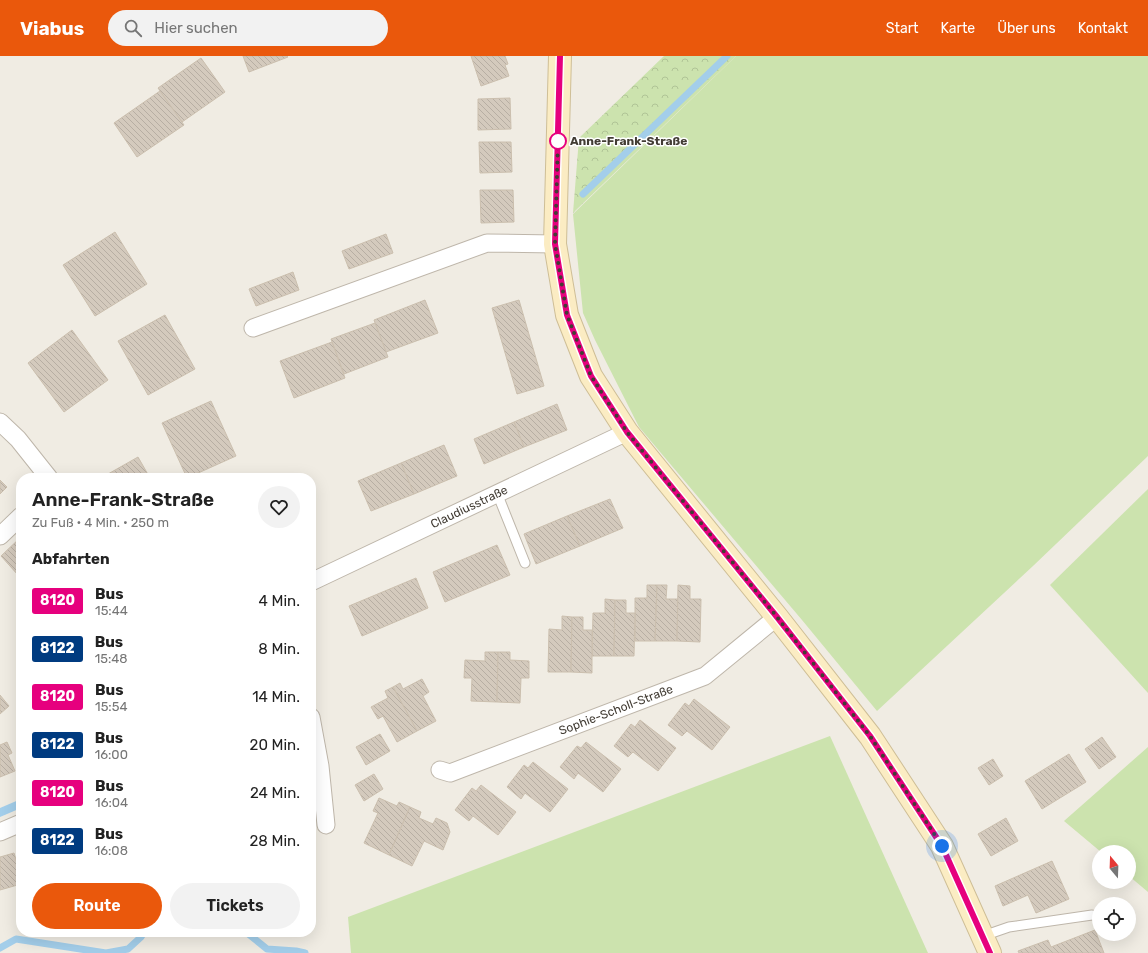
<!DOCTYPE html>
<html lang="de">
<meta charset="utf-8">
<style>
:root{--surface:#fff;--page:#f2f2f2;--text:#222;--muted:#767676;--accent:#ea580c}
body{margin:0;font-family:Rubik,sans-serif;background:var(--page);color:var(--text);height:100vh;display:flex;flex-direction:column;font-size:15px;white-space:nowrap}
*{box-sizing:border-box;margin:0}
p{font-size:13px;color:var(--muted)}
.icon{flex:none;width:22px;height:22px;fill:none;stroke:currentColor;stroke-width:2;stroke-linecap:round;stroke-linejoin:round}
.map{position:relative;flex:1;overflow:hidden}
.panel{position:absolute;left:16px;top:417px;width:300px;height:464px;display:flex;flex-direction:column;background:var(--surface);border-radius:16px;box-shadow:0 4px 16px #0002}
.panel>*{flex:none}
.badge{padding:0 8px;border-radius:3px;font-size:14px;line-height:26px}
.needle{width:26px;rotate:341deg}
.controls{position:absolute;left:1092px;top:789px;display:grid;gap:8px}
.controls a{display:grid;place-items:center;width:44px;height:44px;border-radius:50%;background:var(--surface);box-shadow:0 4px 16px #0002;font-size:20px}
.you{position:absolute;width:20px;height:20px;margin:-10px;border:3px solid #fff;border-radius:50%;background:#1a73e8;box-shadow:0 0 0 6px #1a73e833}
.map>.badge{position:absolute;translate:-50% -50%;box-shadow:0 0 0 2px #fff}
h2{padding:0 16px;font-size:15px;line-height:36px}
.round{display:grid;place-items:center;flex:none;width:42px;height:42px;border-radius:21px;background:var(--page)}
.overview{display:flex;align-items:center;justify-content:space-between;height:68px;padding:0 16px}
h1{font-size:19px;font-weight:600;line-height:30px}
.primary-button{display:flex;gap:8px;margin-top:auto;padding:8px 16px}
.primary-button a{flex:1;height:46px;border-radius:24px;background:var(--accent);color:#fff;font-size:16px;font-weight:600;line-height:46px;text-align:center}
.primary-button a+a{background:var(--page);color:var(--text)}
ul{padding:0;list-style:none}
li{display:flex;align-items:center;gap:12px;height:48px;padding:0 16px}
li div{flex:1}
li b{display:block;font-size:15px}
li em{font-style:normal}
li .badge{min-width:44px;font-weight:700;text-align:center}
header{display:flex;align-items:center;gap:24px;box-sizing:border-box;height:56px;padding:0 20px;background:var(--accent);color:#fff}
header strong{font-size:19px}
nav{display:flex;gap:22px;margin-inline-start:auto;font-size:14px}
.search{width:280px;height:36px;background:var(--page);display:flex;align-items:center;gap:10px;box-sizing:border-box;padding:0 14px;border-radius:22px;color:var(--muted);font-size:15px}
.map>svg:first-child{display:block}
.grass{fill:#cce3ae}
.forest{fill:url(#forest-crowns)}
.water{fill:#a3ceea}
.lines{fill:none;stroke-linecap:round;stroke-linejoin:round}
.stream{stroke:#a3ceea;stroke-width:7}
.building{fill:url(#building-back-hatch);stroke:#cbbfae}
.lane-casing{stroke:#beb6aa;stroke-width:11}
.street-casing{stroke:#beb6aa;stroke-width:19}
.secondary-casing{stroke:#cebe96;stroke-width:24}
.lane{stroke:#fff;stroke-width:9}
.street{stroke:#fff;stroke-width:17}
.secondary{stroke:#fbecc3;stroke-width:22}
.line-casing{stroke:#fff;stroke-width:9}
.line{stroke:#e6007e;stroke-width:6}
.walk{stroke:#423c34;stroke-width:4;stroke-dasharray:0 7.2}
.stop-dot{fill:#fff;stroke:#e6007e;stroke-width:2}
.labels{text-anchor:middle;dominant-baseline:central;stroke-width:3;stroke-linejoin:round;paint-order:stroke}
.stop-label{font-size:12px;font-weight:bold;fill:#423c34;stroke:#fff;text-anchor:start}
.street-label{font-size:12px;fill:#423c34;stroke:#fff}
</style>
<header>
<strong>Viabus</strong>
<div class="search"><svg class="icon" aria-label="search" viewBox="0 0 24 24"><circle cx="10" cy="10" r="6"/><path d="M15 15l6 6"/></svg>Hier suchen</div>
<nav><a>Start</a><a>Karte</a><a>Über uns</a><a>Kontakt</a></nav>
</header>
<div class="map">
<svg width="1148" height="897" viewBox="0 0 1148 897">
<defs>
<pattern id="forest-crowns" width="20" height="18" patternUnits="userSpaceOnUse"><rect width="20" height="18" fill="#cce3ae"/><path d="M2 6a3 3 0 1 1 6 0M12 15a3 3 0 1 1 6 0" fill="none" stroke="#b0c496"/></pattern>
<pattern id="building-back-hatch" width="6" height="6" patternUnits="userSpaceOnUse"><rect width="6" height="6" fill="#d4cabd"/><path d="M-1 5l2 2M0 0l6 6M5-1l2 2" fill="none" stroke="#b7aea3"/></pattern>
</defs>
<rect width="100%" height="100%" fill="#f0ece3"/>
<g class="grass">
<path d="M736 0H1148V400L1033 510 877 655 802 564 639 371 595 284 583 257 573 158Z"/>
<path d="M1148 433V637L1050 529Z"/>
<path d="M830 680 928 897H351L348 861Z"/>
<path d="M1148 691V836L1129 820V796H1101L1064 765Z"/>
</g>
<path class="forest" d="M664 0H736L573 157 579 82Z"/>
<path class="water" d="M21 743V752L0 761V752Z"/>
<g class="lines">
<g class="stream">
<path d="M583 138 727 0"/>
<path d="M246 876 267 893 296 895 305 897"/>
<path d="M0 892 16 883 106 897 128 893 141 881 144 876"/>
</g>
</g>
<g class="building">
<path d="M243 0H287L288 1 249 16Z"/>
<path d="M471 0H505L508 8 505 9 509 20 481 30Z"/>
<path d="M201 2 225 36 182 66 158 32Z"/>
<path d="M160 35 184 69 137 101 114 67Z"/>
<path d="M510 42 511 73 478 74V43Z"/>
<path d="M479 86H511L512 116 480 117Z"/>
<path d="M480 134H513L514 166 481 167Z"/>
<path d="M115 176 147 228 95 260 63 209Z"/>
<path d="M386 178 393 197 349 213 342 195Z"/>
<path d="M293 216 299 234 256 250 249 233Z"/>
<path d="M425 244 438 277 386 296 374 264Z"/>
<path d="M519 244 544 330 517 338 492 252Z"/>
<path d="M165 259 195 313 148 339 118 285Z"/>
<path d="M375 267 388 301 344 318 331 283Z"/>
<path d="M72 274 108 324 64 356 28 307Z"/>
<path d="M332 286 345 322 294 342 280 305Z"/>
<path d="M211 345 236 400 187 422 162 367Z"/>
<path d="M557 348 567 374 524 391 514 366Z"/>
<path d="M514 366 524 391 484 408 474 383Z"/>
<path d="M444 389 457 420 414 438 401 407Z"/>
<path d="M138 401 150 422H101Z"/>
<path d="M401 407 414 438 371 455 358 425Z"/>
<path d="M0 424 7 431 0 438Z"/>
<path d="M610 443 623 472 580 490 567 460Z"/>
<path d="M567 460 580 490 536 508 524 478Z"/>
<path d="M21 481V516L18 519 1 500Z"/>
<path d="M497 489 510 519 445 546 433 516Z"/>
<path d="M416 522 428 552 362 580 349 550Z"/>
<path d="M647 529H657L655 585H635V542H647Z"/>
<path d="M657 529H667L666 543H678L677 585H655Z"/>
<path d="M678 529 690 530V543H701L700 586 677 585Z"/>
<path d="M605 543 615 544 614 600H592L593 557H605Z"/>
<path d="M615 544H626V557H635L634 600H614Z"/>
<path d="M562 560 572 561 571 616H548L549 573 562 574Z"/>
<path d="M572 561H583V574H592V617L571 616Z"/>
<path d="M485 596H498L497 646 471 645 472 622H464L465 604 485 605Z"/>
<path d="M498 596H510V604L529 605V622H521L520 647 497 646Z"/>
<path d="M422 623 429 636 423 640 436 665 417 675 393 631 400 627 403 633Z"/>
<path d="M393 631 417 675 397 686 383 660 378 663 371 651 388 642 385 635Z"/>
<path d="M0 639 9 650 0 658Z"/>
<path d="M694 643 730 671 712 694 687 675 682 680 668 669 685 647 689 650Z"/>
<path d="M640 664 676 692 658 715 633 696 628 701 614 690 631 668 635 671Z"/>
<path d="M380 678 390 695 366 709 356 691Z"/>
<path d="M1102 681 1116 701 1099 713 1085 693Z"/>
<path d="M7 686 12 697 8 699 15 715 0 721V689Z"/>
<path d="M586 686 621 713 603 736 578 717 574 723 560 711 577 690 581 692Z"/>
<path d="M1069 698 1086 726 1042 753 1025 725Z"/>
<path d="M993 703 1003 720 989 729 978 712Z"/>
<path d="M533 706 568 733 550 756 525 737 521 743 507 731 524 709 528 712Z"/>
<path d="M374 718 383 733 364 745 355 729Z"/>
<path d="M481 729 516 756 498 779 473 760 469 765 455 754 472 732 476 735Z"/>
<path d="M379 742 397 750 399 746 410 751 389 799 364 787 378 757 373 755Z"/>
<path d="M410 751 421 756 419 762 433 768 436 762 447 767 450 776 443 794 424 785 412 810 389 799Z"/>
<path d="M1006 762 1018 785 991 800 978 778Z"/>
<path d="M14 797 21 820V828L0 834V801Z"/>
<path d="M1052 805 1069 843 1036 857 1028 839 1003 850 995 830Z"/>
<path d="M1095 874 1104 897H1019L1018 895 1048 884 1051 891Z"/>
</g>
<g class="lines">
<g class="lane-casing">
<g id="lane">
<path d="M497 437 525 507"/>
<path d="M983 880 1009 871 1092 859"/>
</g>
</g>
<g class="street-casing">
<g id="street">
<path d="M253 272 487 187 555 188"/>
<path d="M0 366 18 383 49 422"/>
<path d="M0 480 21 460"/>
<path id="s1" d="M311 526 627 376"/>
<path d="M311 661 320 710 326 769"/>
<path id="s2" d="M440 714 450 717 705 620 777 561"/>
<path d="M0 776 21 767"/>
</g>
</g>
<g class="secondary-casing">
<path id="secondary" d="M560 0 555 188 567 259 591 320 627 376 777 561 870 680 942 790 990 897"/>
</g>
<use href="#lane" class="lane"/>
<use href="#street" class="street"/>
<use href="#secondary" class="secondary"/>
</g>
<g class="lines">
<g class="line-casing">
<path id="line" d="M560 0 555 188 567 259 591 320 627 376 777 561 870 680 942 790 990 897"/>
</g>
<use href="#line" class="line"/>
<path class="walk" d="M558 85 555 188 567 259 591 320 627 376 777 561 870 680 942 790"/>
</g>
<circle class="stop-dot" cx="558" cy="85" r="8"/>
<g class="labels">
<g class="stop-label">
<text x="570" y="85">Anne-Frank-Straße</text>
</g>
<g class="street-label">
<text stroke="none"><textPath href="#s1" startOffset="175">Claudiusstraße</textPath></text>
<text stroke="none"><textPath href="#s2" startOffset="188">Sophie-Scholl-Straße</textPath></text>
</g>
</g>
</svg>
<div class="controls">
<a><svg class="needle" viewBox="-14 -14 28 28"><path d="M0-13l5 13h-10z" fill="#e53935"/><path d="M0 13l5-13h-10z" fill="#767676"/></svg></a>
<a><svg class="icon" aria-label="locate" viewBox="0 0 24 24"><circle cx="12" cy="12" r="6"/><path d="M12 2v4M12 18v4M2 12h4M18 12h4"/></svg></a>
</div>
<div class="you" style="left:942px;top:790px"></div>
<section class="panel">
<div class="overview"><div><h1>Anne-Frank-Straße</h1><p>Zu Fuß · 4 Min. · 250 m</p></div><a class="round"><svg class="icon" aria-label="heart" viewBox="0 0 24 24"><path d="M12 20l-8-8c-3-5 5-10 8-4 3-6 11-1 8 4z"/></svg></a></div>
<h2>Abfahrten</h2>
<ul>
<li><span class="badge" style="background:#e6007e;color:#fff">8120</span><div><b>Bus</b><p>15:44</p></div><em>4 Min.</em></li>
<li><span class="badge" style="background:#003b80;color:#fff">8122</span><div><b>Bus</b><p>15:48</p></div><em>8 Min.</em></li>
<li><span class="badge" style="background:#e6007e;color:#fff">8120</span><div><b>Bus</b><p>15:54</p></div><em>14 Min.</em></li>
<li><span class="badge" style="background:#003b80;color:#fff">8122</span><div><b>Bus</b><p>16:00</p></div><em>20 Min.</em></li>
<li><span class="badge" style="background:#e6007e;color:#fff">8120</span><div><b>Bus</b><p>16:04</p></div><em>24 Min.</em></li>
<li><span class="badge" style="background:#003b80;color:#fff">8122</span><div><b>Bus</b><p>16:08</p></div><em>28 Min.</em></li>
</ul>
<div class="primary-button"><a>Route</a><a>Tickets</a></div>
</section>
</div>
